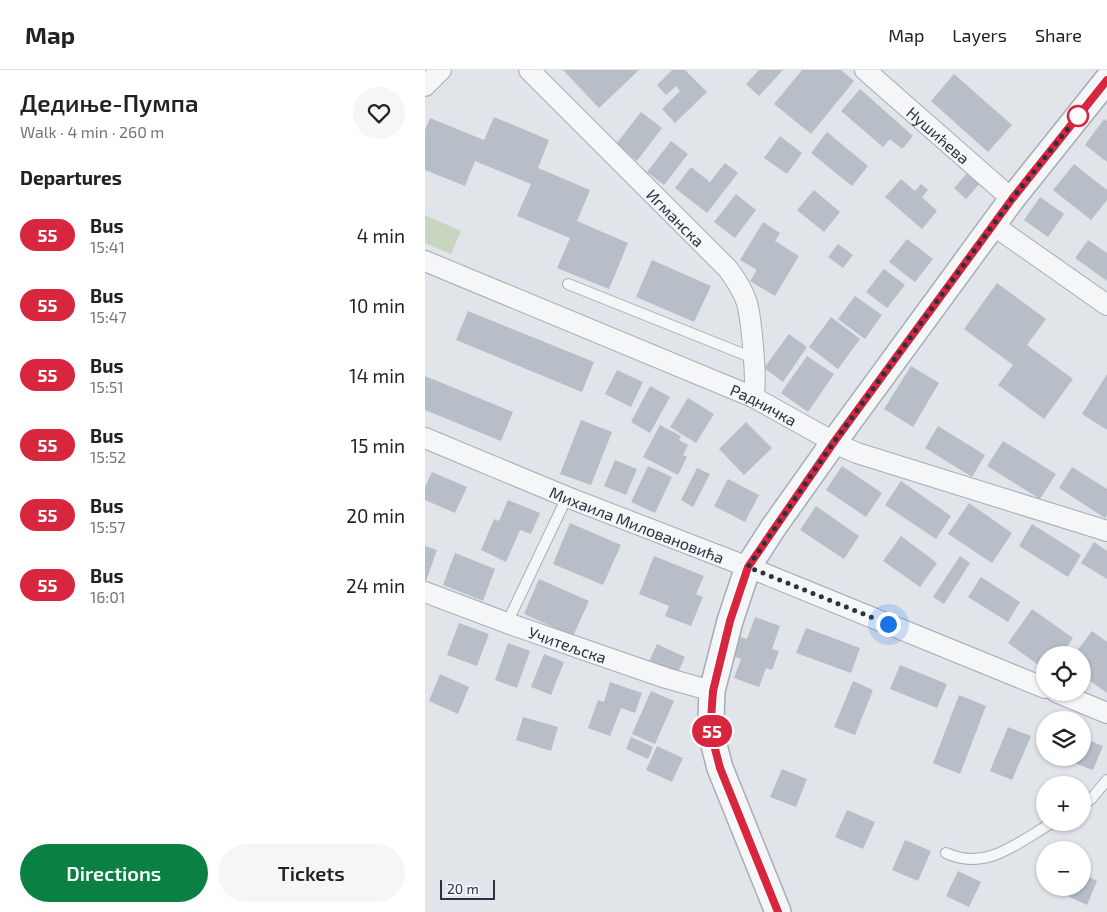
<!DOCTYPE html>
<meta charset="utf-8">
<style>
:root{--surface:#fff;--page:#f6f6f6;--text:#222;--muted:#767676;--line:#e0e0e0;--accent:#0b8043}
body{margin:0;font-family:"Exo 2",sans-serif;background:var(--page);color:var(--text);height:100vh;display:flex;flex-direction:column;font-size:19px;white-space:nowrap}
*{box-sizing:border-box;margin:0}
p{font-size:16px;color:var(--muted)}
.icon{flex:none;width:28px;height:28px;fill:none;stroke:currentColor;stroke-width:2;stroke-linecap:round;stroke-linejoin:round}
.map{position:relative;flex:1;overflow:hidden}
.panel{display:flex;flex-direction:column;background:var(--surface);width:425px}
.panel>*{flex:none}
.badge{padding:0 10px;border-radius:16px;font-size:18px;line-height:32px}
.controls{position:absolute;left:611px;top:576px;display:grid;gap:10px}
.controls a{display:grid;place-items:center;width:55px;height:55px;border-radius:50%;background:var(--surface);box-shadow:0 1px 4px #0004;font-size:25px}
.scale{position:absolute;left:15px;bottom:12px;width:55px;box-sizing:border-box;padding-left:5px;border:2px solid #283343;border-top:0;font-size:14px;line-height:18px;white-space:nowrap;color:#283343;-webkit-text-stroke:4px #f1f4f8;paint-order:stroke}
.you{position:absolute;width:25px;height:25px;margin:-12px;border:4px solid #fff;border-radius:50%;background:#1a73e8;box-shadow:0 0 0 8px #1a73e833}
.map>.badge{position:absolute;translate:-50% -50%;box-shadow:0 0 0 2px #fff}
h2{padding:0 20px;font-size:19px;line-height:45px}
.round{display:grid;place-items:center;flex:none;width:52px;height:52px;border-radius:26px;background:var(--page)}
.head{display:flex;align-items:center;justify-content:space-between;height:85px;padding:0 20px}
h1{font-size:24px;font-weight:600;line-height:38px}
.button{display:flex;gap:10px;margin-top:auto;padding:10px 20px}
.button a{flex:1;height:58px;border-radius:30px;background:var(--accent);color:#fff;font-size:20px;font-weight:600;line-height:58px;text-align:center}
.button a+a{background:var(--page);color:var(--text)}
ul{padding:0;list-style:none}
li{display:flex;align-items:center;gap:15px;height:70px;padding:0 20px}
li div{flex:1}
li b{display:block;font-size:19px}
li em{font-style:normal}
li .badge{min-width:55px;font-weight:700;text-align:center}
header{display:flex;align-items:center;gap:30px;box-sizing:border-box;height:70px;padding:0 25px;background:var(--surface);border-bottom:1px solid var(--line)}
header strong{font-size:24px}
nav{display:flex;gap:28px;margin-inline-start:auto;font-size:18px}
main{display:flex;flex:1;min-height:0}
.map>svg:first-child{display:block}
.green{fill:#c7d5c1}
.building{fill:#b8bec8}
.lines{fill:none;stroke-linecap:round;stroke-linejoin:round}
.service-casing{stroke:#a6acb5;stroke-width:12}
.minor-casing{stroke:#a6acb5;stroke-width:22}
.tertiary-casing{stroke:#a6acb5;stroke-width:28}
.service{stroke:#f4f6f8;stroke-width:10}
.minor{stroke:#f4f6f8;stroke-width:20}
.tertiary{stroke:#f4f6f8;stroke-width:25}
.line-casing{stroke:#fff;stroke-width:11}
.line{stroke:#d7263d;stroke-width:8}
.walk{stroke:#283343;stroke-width:5;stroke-dasharray:0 9}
.stop-dot{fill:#fff;stroke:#d7263d;stroke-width:2.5}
.labels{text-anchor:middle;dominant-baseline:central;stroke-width:4.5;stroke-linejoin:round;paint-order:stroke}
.street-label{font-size:16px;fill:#283343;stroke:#f1f4f8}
</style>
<header>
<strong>Map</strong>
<nav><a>Map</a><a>Layers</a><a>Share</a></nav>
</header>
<main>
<section class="panel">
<div class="head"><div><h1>Дедиње-Пумпа</h1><p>Walk · 4 min · 260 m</p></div><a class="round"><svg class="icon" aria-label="heart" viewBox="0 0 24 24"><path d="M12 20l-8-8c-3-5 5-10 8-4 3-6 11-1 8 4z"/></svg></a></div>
<h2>Departures</h2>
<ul>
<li><span class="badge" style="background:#d7263d;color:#fff">55</span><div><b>Bus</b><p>15:41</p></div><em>4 min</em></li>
<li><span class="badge" style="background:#d7263d;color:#fff">55</span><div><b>Bus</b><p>15:47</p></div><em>10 min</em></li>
<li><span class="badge" style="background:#d7263d;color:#fff">55</span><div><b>Bus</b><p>15:51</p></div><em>14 min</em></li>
<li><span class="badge" style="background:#d7263d;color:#fff">55</span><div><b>Bus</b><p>15:52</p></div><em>15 min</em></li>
<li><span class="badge" style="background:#d7263d;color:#fff">55</span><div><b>Bus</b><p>15:57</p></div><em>20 min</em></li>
<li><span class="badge" style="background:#d7263d;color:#fff">55</span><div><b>Bus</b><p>16:01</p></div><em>24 min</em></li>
</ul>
<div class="button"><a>Directions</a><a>Tickets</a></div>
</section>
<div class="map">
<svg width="682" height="842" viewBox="0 0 682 842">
<rect width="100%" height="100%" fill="#e1e5ea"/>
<path class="green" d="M0 145 36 161 26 184 0 173Z"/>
<g class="building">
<path d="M138 0H214L174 38Z"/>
<path d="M247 0H260L282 22 250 53 237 39 255 21 251 16 241 25 232 15Z"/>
<path d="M334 0H358L334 26 321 14Z"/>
<path d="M377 0H416L429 11 386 64 349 34Z"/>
<path d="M529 4 587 55 563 82 506 31Z"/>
<path d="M435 19 488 66 477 79 465 69 458 77 416 41Z"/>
<path d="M216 42 237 58 212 91 191 74Z"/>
<path d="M69 47 124 70 113 98 165 120 152 151 203 173 184 219 132 198 145 168 92 146 106 114 50 91 40 116 0 100V60L5 48 59 70Z"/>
<path d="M679 49 682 51V92L660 75Z"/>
<path d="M402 62 443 96 427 116 386 83Z"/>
<path d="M355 66 377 83 362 104 339 88Z"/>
<path d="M246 71 263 84 239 115 222 102Z"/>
<path d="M300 93 313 103 282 143 250 118 266 97 285 112Z"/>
<path d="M649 94 682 120V130L666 150 628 120Z"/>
<path d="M545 100 557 111 541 129 529 118Z"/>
<path d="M476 109 490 121 496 114 503 120 497 127 512 141 497 159 460 127Z"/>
<path d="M389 120 415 142 399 162 372 140Z"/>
<path d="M311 124 331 140 310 168 289 152Z"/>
<path d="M615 127 639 144 623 167 599 150Z"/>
<path d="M338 152 355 163 350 171 374 186 350 226 325 211 332 200 315 190Z"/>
<path d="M482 169 508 189 490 212 464 192Z"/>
<path d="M663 170 682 183V211L650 188Z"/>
<path d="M413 174 428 185 418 198 403 187Z"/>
<path d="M227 190 286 216 269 252 211 227Z"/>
<path d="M459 199 480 215 462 238 441 222Z"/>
<path d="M572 213 621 249 602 275 648 309 619 349 573 315 588 295 539 259Z"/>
<path d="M430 226 457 245 440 269 413 249Z"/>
<path d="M43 241 169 292 157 322 31 270Z"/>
<path d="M406 247 435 269 413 299 384 277Z"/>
<path d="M364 264 382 277 358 312 339 298Z"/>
<path d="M382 286 409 304 383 342 356 323Z"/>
<path d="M486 296 514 313 488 357 459 339Z"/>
<path d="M192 300 218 312 206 337 180 324Z"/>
<path d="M682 304V360L657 344Z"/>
<path d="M0 306 88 342 76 371 0 340Z"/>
<path d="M225 316 245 327 225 363 206 352Z"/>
<path d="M263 328 289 344 271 373 245 357Z"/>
<path d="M156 350 187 362 166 415 135 404Z"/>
<path d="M321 352 347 378 319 405 294 379Z"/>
<path d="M235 355 256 366 254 370 263 375 258 385 262 387 253 405 218 387Z"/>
<path d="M513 356 560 385 547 407 500 378Z"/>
<path d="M578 371 631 404 615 429 562 396Z"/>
<path d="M190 390 212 399 201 425 179 416Z"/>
<path d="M223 396 247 407 230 443 206 432Z"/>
<path d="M417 396 457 423 441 447 401 420Z"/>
<path d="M647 397 682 419V445L680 448 634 418Z"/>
<path d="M272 398 285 404 268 437 256 430Z"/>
<path d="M7 402 42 417 30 443 0 430V417Z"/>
<path d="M303 409 334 425 320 452 289 436Z"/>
<path d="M476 411 526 446 511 469 460 435Z"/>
<path d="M83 430 115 443 106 464 95 460 81 492 56 480 69 449 74 451Z"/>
<path d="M544 433 587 463 567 493 523 464Z"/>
<path d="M391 436 434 466 419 489 375 460Z"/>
<path d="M145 453 196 475 178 515 128 494Z"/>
<path d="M607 454 656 485 643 507 594 476Z"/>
<path d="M476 466 512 493 495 517 458 491Z"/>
<path d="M669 472 682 481V509L656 493Z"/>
<path d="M0 476 12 480 0 514Z"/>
<path d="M30 483 70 499 58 531 18 515Z"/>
<path d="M229 486 279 506 271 524 278 527 266 556 240 546 244 536 214 524Z"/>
<path d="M535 486 545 493 519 534 508 527Z"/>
<path d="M556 507 595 532 583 552 543 527Z"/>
<path d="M114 509 164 531 148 566 99 544Z"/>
<path d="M607 539 648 568 636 585H620V600L583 573Z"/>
<path d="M330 547 355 556 347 579 354 581 347 600 341 598 334 617 309 608 316 589 307 586 313 566 322 569Z"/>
<path d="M34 553 64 564 52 596 22 585Z"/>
<path d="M381 558 435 578 426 603 371 583Z"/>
<path d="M667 561 682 572V623L658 606V585H649Z"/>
<path d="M83 573 105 581 92 618 70 610Z"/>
<path d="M232 574 260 587 250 609 222 596Z"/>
<path d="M119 584 139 592 126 625 106 617Z"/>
<path d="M475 595 522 614 512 638 465 619Z"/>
<path d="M15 604 44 617 33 644 4 631Z"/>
<path d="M428 611 448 620 430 665 409 657Z"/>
<path d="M185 612 217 623 210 643 196 638 185 666 163 658 173 630 179 632Z"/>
<path d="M226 621 249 631 230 674 207 664Z"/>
<path d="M534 625 561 636 535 704 508 693Z"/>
<path d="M98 647 133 657 126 681 91 670Z"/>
<path d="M583 657 606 666 587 710 565 701Z"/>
<path d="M206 667 228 677 223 689 201 679Z"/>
<path d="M658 668 678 676 668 700 636 688H658Z"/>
<path d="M232 676 258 688 247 712 221 700Z"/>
<path d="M357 699 382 709 371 737 345 727Z"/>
<path d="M422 740 450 752 438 779 410 767Z"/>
<path d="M480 770 506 781 493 811 467 800Z"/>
<path d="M533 801 556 812 544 837 521 826Z"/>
<path d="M658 804 672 811 662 835 632 821 633 818H658Z"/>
</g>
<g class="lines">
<g class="service-casing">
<g id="service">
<path d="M143 214 328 288"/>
<path d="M82 553 142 427"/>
<path d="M658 735 666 729 682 710"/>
<path d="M521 783C561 802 594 772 628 752"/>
</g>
</g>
<g class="minor-casing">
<g id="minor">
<path id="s1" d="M104 0 303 199C311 210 318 220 322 233 326 248 333 314 328 327"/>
<path id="s2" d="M440 0 587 129"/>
<path d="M0 16 16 0"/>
<path d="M568 155 682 235"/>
<path id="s3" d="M0 191 328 327 416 376 432 383 682 461"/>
<path id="s4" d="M0 368 142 427 323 497 620 618"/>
<path id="s5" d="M0 522 82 553 241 608 287 621"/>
<path d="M631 622 682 643"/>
</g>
</g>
<g class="tertiary-casing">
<path id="tertiary" d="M353 842 295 698 289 675 286 649 287 621 305 551 323 497 348 458 409 372 551 178 587 129 682 10"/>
</g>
<use href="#service" class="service"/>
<use href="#minor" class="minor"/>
<use href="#tertiary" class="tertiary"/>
</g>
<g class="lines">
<g class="line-casing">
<path id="line" d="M353 842 295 698 289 675 286 649 288 621 305 551 323 497 409 372 560 166 587 129 682 10"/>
</g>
<use href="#line" class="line"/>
<path class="walk" d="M463 554 323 497 409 372 540 193 587 129 653 46"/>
</g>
<circle class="stop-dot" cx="653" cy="46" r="10"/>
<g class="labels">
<g class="street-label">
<text stroke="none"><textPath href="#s2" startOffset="98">Нушићева</textPath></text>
<text stroke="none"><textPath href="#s1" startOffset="208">Игманска</textPath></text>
<text stroke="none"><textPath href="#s3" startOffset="368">Радничка</textPath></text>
<text stroke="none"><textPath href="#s4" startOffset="229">Михаила Миловановића</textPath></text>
<text stroke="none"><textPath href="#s5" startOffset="152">Учитељска</textPath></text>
</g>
</g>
</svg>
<div class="controls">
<a><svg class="icon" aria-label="locate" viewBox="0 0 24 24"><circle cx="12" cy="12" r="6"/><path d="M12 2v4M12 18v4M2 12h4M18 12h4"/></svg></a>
<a><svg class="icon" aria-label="layers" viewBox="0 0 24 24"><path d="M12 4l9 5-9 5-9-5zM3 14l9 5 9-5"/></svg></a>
<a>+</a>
<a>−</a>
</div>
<div class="scale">20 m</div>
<div class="you" style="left:463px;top:554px"></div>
<b class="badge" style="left:287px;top:661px;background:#d7263d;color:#fff">55</b>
</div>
</main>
